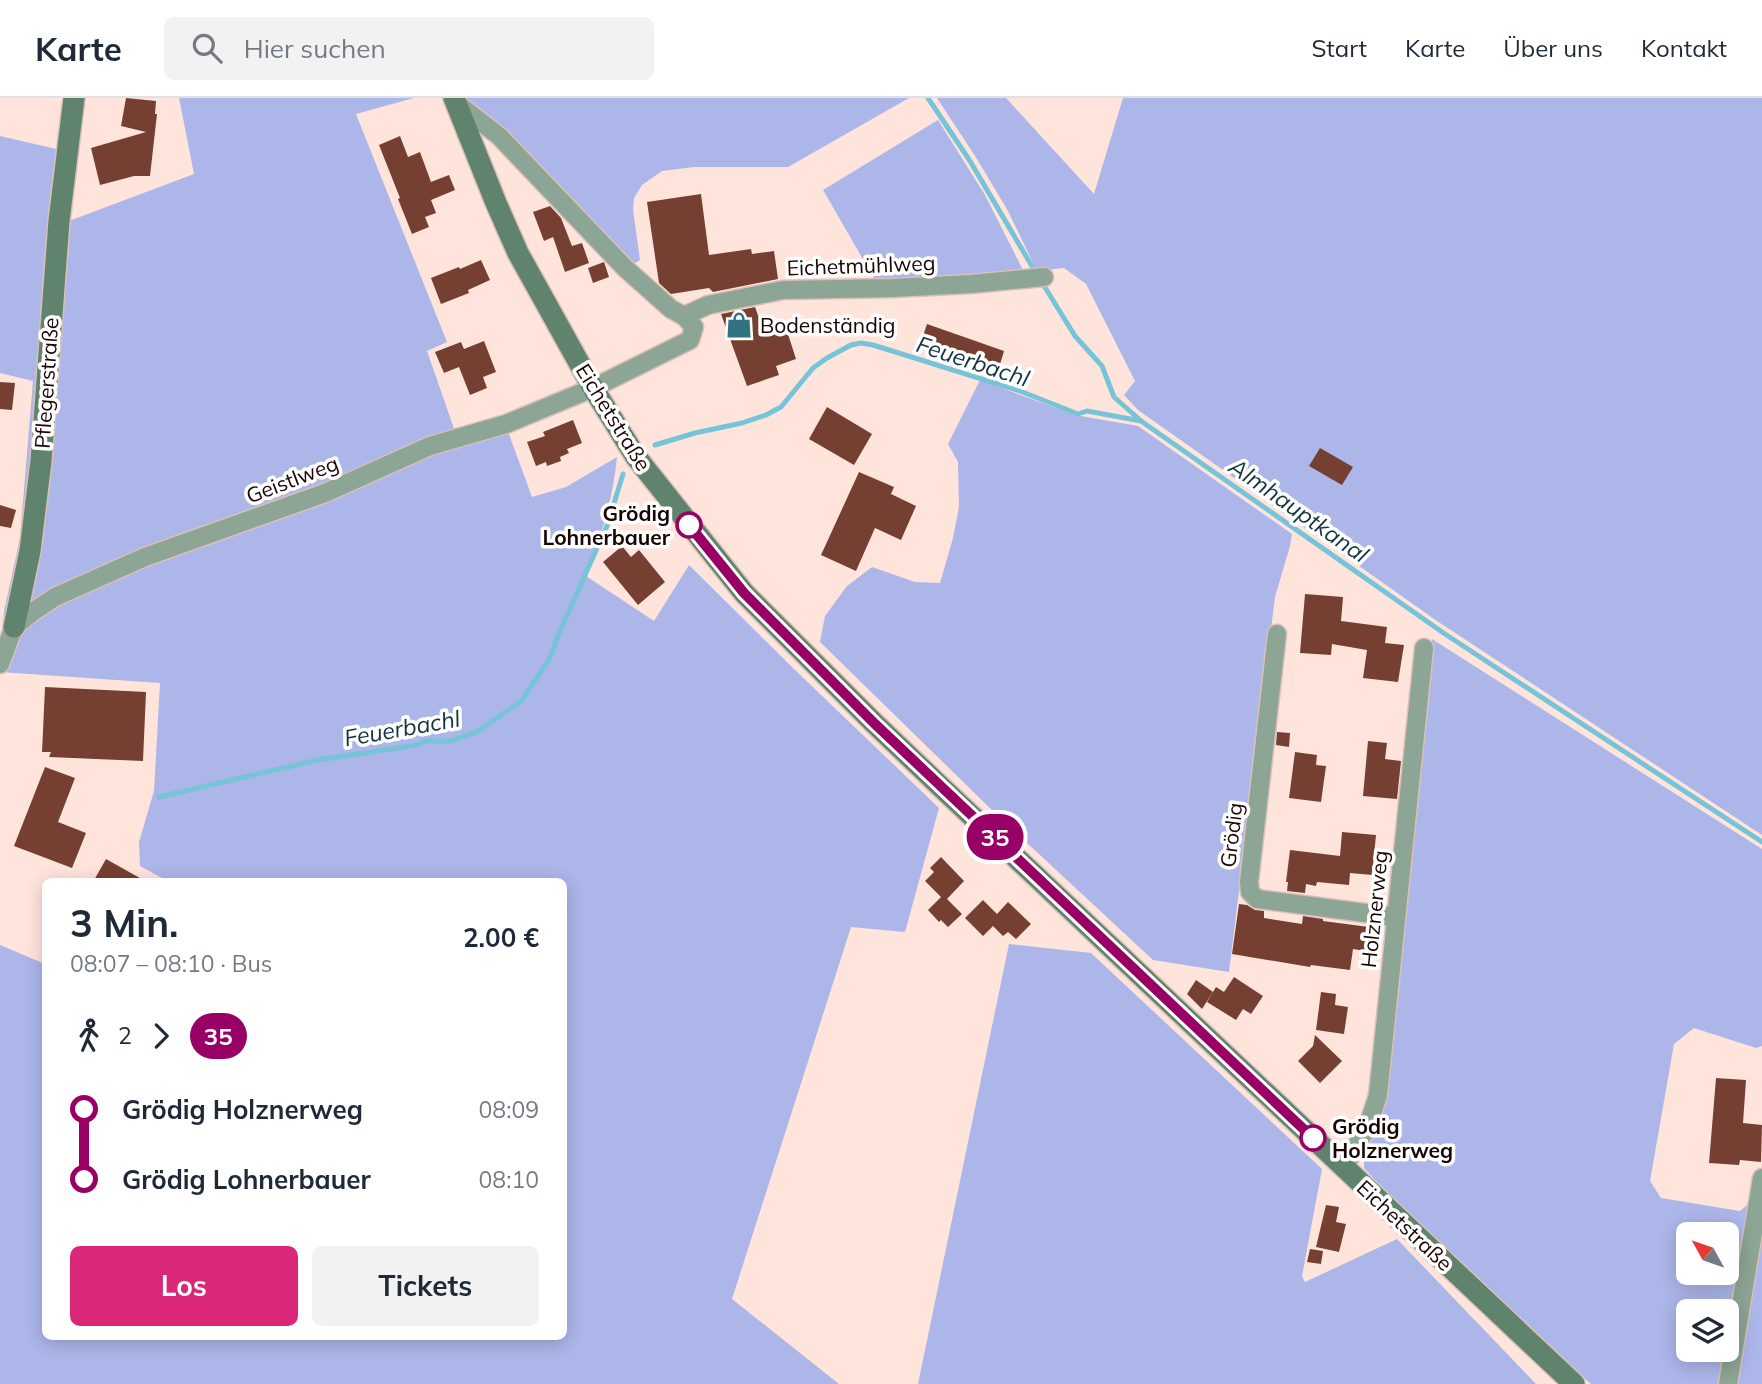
<!DOCTYPE html>
<html lang="de">
<meta charset="utf-8">
<style>
:root{--surface:#fff;--page:#f2f2f3;--text:#1f2937;--muted:#747a83;--line:#e0e1e3;--accent:#db2777}
body{margin:0;font-family:Mulish,sans-serif;background:var(--page);color:var(--text);height:100vh;display:flex;flex-direction:column;font-size:26px;white-space:nowrap}
*{box-sizing:border-box;margin:0}
p{font-size:23px;color:var(--muted)}
.icon{flex:none;width:38px;height:38px;fill:none;stroke:currentColor;stroke-width:2;stroke-linecap:round;stroke-linejoin:round}
.map{position:relative;flex:1;overflow:hidden}
.drawer{position:absolute;left:42px;top:780px;width:525px;height:462px;display:flex;flex-direction:column;background:var(--surface);border-radius:10px;box-shadow:0 4px 18px #0003}
.drawer>*{flex:none}
.badge{padding:0 14px;border-radius:23px;font-size:24px;line-height:46px}
.needle{width:46px;rotate:310deg}
.tools{position:absolute;left:1676px;top:1124px;display:grid;gap:14px}
.tools a{display:grid;place-items:center;width:63px;height:63px;border-radius:10px;background:var(--surface);box-shadow:0 4px 18px #0003;font-size:35px}
.map>.badge{position:absolute;translate:-50% -50%;box-shadow:0 0 0 4px #fff}
.legs{display:flex;align-items:center;gap:10px;height:77px;padding:0 28px;font-size:23px}
.legs p{margin-inline-start:auto}
.head{display:flex;align-items:center;justify-content:space-between;height:119px;padding:0 28px}
h1{font-size:38px;font-weight:700;line-height:52px}
.action{display:flex;gap:14px;margin-top:auto;padding:14px 28px}
.action a{flex:1;height:80px;border-radius:10px;background:var(--accent);color:#fff;font-size:28px;font-weight:700;line-height:80px;text-align:center}
.action a+a{background:var(--page);color:var(--text)}
ul{padding:0 28px;list-style:none}
li{display:flex;align-items:center;gap:24px;height:70px;font-size:26px}
li i{display:grid;place-items:center;width:10px;height:100%;margin:0 9px;background:currentColor}
li i::after{content:'';width:18px;height:18px;margin:-9px;border:5px solid;border-radius:50%;background:var(--surface)}
li p{margin-inline-start:auto}
li:first-child i{background:linear-gradient(#0000 50%,currentColor 0)}
li:last-child i{background:linear-gradient(currentColor 50%,#0000 0)}
header{display:flex;align-items:center;gap:42px;box-sizing:border-box;height:98px;padding:0 35px;background:var(--surface);border-bottom:2px solid var(--line)}
header strong{font-size:33px}
nav{display:flex;gap:38px;margin-inline-start:auto;font-size:24px}
.search{width:490px;height:63px;background:var(--page);display:flex;align-items:center;gap:18px;box-sizing:border-box;padding:0 24px;border-radius:10px;color:var(--muted);font-size:26px}
.map>svg:first-child{display:block}
.green{fill:#acb6e9;fill-rule:evenodd}
.lines{fill:none;stroke-linecap:round;stroke-linejoin:round}
.stream{stroke:#77c3d7;stroke-width:5}
.building{fill:#754031}
.street-casing{stroke:#dac0b9;stroke-width:21}
.secondary-casing{stroke:#dac0b9;stroke-width:24}
.street{stroke:#8da595;stroke-width:18}
.secondary{stroke:#60836d;stroke-width:21}
.line-1-casing{stroke:#fff;stroke-width:16}
.line-1{stroke:#906;stroke-width:10}
.stop-1-dot{fill:#fff;stroke:#906;stroke-width:3.5}
.labels{text-anchor:middle;dominant-baseline:central;stroke-width:7;stroke-linejoin:round;paint-order:stroke}
.street-label{font-size:21px;fill:#180502;stroke:#fff}
.poi-label{font-size:21px;fill:#180502;stroke:#fff;text-anchor:start}
.stop-label{font-size:21px;font-weight:bold;fill:#180502;stroke:#fff;text-anchor:end}
.water-label{font-size:23px;font-style:italic;fill:#10353e;stroke:#fff}
</style>
<header>
<strong>Karte</strong>
<div class="search"><svg class="icon" aria-label="search" viewBox="0 0 24 24"><circle cx="10" cy="10" r="6"/><path d="M15 15l6 6"/></svg>Hier suchen</div>
<nav><a>Start</a><a>Karte</a><a>Über uns</a><a>Kontakt</a></nav>
</header>
<div class="map">
<svg width="1762" height="1286" viewBox="0 0 1762 1286">
<rect width="100%" height="100%" fill="#ffe4dc"/>
<g class="green">
<path d="M179 0H414L356 16 447 244 427 253 459 345 507 331 532 399 566 389 617 359C613 401 601 439 586 478L654 523 689 467 793 570 939 710 905 834 851 829 732 1201 839 1286H0V847L45 866 46 1239H564V784H160L162 780 140 768 139 744 154 693 160 585 0 574 4 513 20 440 33 283 0 275V38L78 56 69 123 194 76Z"/>
<path d="M466 0H909L788 69H694L662 73 642 87 634 100 633 112 640 162 632 167 512 44Z"/>
<path d="M937 0H1006L1094 96 1123 0H1762V737L1437 523 1138 312 1124 297 1135 283 1086 186 1064 170 1037 173 1008 113 977 61Z"/>
<path d="M938 22 985 97 1024 174 875 182 823 92Z"/>
<path d="M980 282 1075 317 1138 328 1292 436 1290 448 1275 499 1229 874 1153 862 997 717 820 544 825 518 847 488 872 469 915 484 940 485 953 440 959 409 958 364 948 346Z"/>
<path d="M1432 541 1762 751V948L1756 950 1694 930 1674 946 1650 1083 1661 1100 1740 1113 1762 1094V1286H1591L1414 1123 1364 1070V1049L1380 1013ZM1689 1136H1727V1174H1689ZM1689 1213H1727V1251H1689Z"/>
<path d="M1009 846 1091 855 1322 1071 1302 1178 1305 1184 1397 1141 1536 1286H918Z"/>
</g>
<g class="lines">
<g class="stream">
<path d="M928 0 970 63 1036 175"/>
<path d="M1041 183 1075 238 1102 268 1114 299 1141 323 1445 536 1762 744"/>
<path d="M655 347 695 335 742 325 766 317 781 309 813 270 827 260 851 247 861 245 873 247 1020 293 1078 316 1087 313 1141 323"/>
<path d="M159 699 318 662 418 647 425 643H451L477 634 521 603 549 562 560 533 607 428 623 376"/>
</g>
</g>
<g class="building">
<path d="M126 0 156 3 155 16H157L150 78H134L100 87 91 50 146 34 121 28Z"/>
<path d="M400 38 408 59 420 54 431 84 449 77 455 92 431 102 436 115 425 119 429 129 412 136 398 101 400 100 379 47Z"/>
<path d="M701 96 709 157 751 151 752 156 774 153 778 181 713 194 709 190 671 196 659 185 647 104Z"/>
<path d="M550 108 561 120 572 148 582 145 589 165 565 174 553 139 544 143 533 114Z"/>
<path d="M481 162 490 182 468 192 469 195 441 206 431 180 459 169 460 171Z"/>
<path d="M604 164 609 179 593 185 588 170Z"/>
<path d="M755 209 764 234 785 227 796 261 776 268 779 277 747 288 721 216Z"/>
<path d="M927 226 1004 253 998 273 919 250Z"/>
<path d="M484 243 496 274 483 279 487 290 470 297 459 269 444 275 435 254 461 244 464 251Z"/>
<path d="M0 284 15 285 12 312 0 311Z"/>
<path d="M827 309 872 336 854 367 809 341Z"/>
<path d="M573 322 582 345 567 351 569 355 560 359 561 363 547 368 546 364 536 368 527 344 545 338 543 334Z"/>
<path d="M1320 350 1353 369 1342 387 1309 368Z"/>
<path d="M859 374 894 389 891 396 916 408 901 442 875 430 856 473 821 457Z"/>
<path d="M0 407 16 412 11 430 0 428Z"/>
<path d="M622 448 631 459 639 452 665 484 638 507 603 464Z"/>
<path d="M1305 496 1343 499 1341 523 1387 529 1385 545 1404 547 1398 584 1363 580 1367 552 1332 546 1331 557 1300 555Z"/>
<path d="M45 589 146 594 143 663 49 659 51 654H42Z"/>
<path d="M1277 634 1290 635 1289 649 1276 647Z"/>
<path d="M1368 643 1387 645 1385 661 1401 663 1397 701 1363 698Z"/>
<path d="M1295 654 1317 657 1316 667 1326 668 1321 704 1289 700Z"/>
<path d="M45 669 75 680 58 724 86 735 72 770 14 748Z"/>
<path d="M1342 734 1376 737 1372 777 1350 775 1349 787 1317 784 1316 788 1306 786 1305 795 1287 793 1288 784H1286L1290 752 1340 758Z"/>
<path d="M941 759 964 783 947 801 962 816 948 829 941 822 939 824 928 812 941 799 925 783 934 774 930 770Z"/>
<path d="M106 761 147 784H93Z"/>
<path d="M983 802 997 816 1008 804 1031 826 1016 841 1008 834 1003 838 993 828 983 838 965 820Z"/>
<path d="M1239 806 1247 807 1255 812 1264 813V820L1302 826 1303 818 1323 821V823L1369 829 1366 853 1353 851 1350 872 1311 867 1310 869 1232 856Z"/>
<path d="M1234 879 1263 898 1251 916 1243 911 1236 922 1207 904 1216 889 1224 894Z"/>
<path d="M1196 882 1213 894 1202 911 1187 896Z"/>
<path d="M1321 894 1336 896 1335 907 1348 909 1344 936 1316 932Z"/>
<path d="M1315 937 1342 963 1320 985 1298 963 1313 948Z"/>
<path d="M1716 980 1746 982 1743 1025 1762 1027 1761 1064 1740 1062 1739 1067 1709 1065Z"/>
<path d="M1326 1107 1339 1109 1336 1124 1346 1126 1339 1154 1316 1149Z"/>
<path d="M1310 1151 1323 1153 1321 1166 1307 1164Z"/>
</g>
<g class="lines">
<g class="street-casing">
<g id="street">
<path d="M455 4 499 38 625 170 671 211 684 218 708 207 783 192 893 190 971 186 1044 179"/>
<path d="M1277 536 1249 784 1250 794 1257 801 1396 819"/>
<path d="M0 566 14 529 31 515 55 499 145 459 325 395 430 348 506 326 593 290 690 242 694 229 684 218"/>
<path d="M1344 1069 1368 1028 1378 997 1424 550"/>
<path d="M1728 1286 1762 1080"/>
</g>
</g>
<g class="secondary-casing">
<g id="secondary">
<path d="M454 0 496 105 518 155 593 290 636 359 744 495 874 625 940 688 1574 1286"/>
<path d="M14 529 30 453 41 363 59 123 74 0"/>
</g>
</g>
<use href="#street" class="street"/>
<use href="#secondary" class="secondary"/>
</g>
<g class="lines">
<g class="line-1-casing">
<path id="line-1" d="M689 427 744 495 874 625 1313 1040"/>
</g>
<use href="#line-1" class="line-1"/>
</g>
<defs>
<g id="shop-bare" transform="scale(2.1)"><path d="M-5-2.5h2.3a2.7 3.5 0 0 1 5.4 0H5L5.5 6h-11ZM-1.5-2.5h3a1.5 2.3 0 0 0-3 0Z" fill="#307484" stroke="#fff" stroke-width="2.5" paint-order="stroke"/></g>
</defs>
<g fill-rule="evenodd">
<use href="#shop-bare" x="739" y="227"/>
</g>
<g class="stop-1-dot">
<circle cx="689" cy="427" r="12"/>
<circle cx="1313" cy="1040" r="12"/>
</g>
<g class="labels">
<g class="street-label">
<text transform="translate(861 167) rotate(-2)">Eichetmühlweg</text>
<text transform="translate(46 285) rotate(-86)">Pflegerstraße</text>
<text transform="translate(614 319) rotate(58)">Eichetstraße</text>
<text transform="translate(292 381) rotate(-21)">Geistlweg</text>
<text transform="translate(1231 737) rotate(-83)">Grödig</text>
<text transform="translate(1374 811) rotate(-84)">Holznerweg</text>
<text transform="translate(1405 1127) rotate(43)">Eichetstraße</text>
</g>
<g class="poi-label">
<text x="760" y="227">Bodenständig</text>
</g>
<g class="stop-label">
<text x="670" y="415">Grödig<tspan x="670" dy="24">Lohnerbauer</tspan></text>
<text x="1332" y="1028" text-anchor="start">Grödig<tspan x="1332" dy="24">Holznerweg</tspan></text>
</g>
<g class="water-label">
<text transform="translate(973 263) rotate(18)">Feuerbachl</text>
<text transform="translate(1299 412) rotate(35)">Almhauptkanal</text>
<text transform="translate(402 630) rotate(-10)">Feuerbachl</text>
</g>
</g>
</svg>
<div class="tools">
<a><svg class="needle" viewBox="-14 -14 28 28"><path d="M0-13l5 13h-10z" fill="#e53935"/><path d="M0 13l5-13h-10z" fill="#747a83"/></svg></a>
<a><svg class="icon" aria-label="layers" viewBox="0 0 24 24"><path d="M12 4l9 5-9 5-9-5zM3 14l9 5 9-5"/></svg></a>
</div>
<b class="badge" style="left:995px;top:739px;background:#906;color:#fff">35</b>
<section class="drawer">
<div class="head"><div><h1>3 Min.</h1><p>08:07 – 08:10 · Bus</p></div><b>2.00 €</b></div>
<div class="legs"><svg class="icon" aria-label="walk" viewBox="0 0 24 24"><circle cx="13" cy="4" r="2"/><path d="M13 8l-2 6 4 7M11 14l-3 7M7 12l3-4h3l4 4"/></svg>2<svg class="icon" aria-label="forward" viewBox="0 0 24 24"><path d="M9 5l7 7-7 7"/></svg><b class="badge" style="background:#906;color:#fff">35</b></div>
<ul>
<li><i style="color:#906"></i><b>Grödig Holznerweg</b><p>08:09</p></li>
<li><i style="color:#906"></i><b>Grödig Lohnerbauer</b><p>08:10</p></li>
</ul>
<div class="action"><a>Los</a><a>Tickets</a></div>
</section>
</div>
